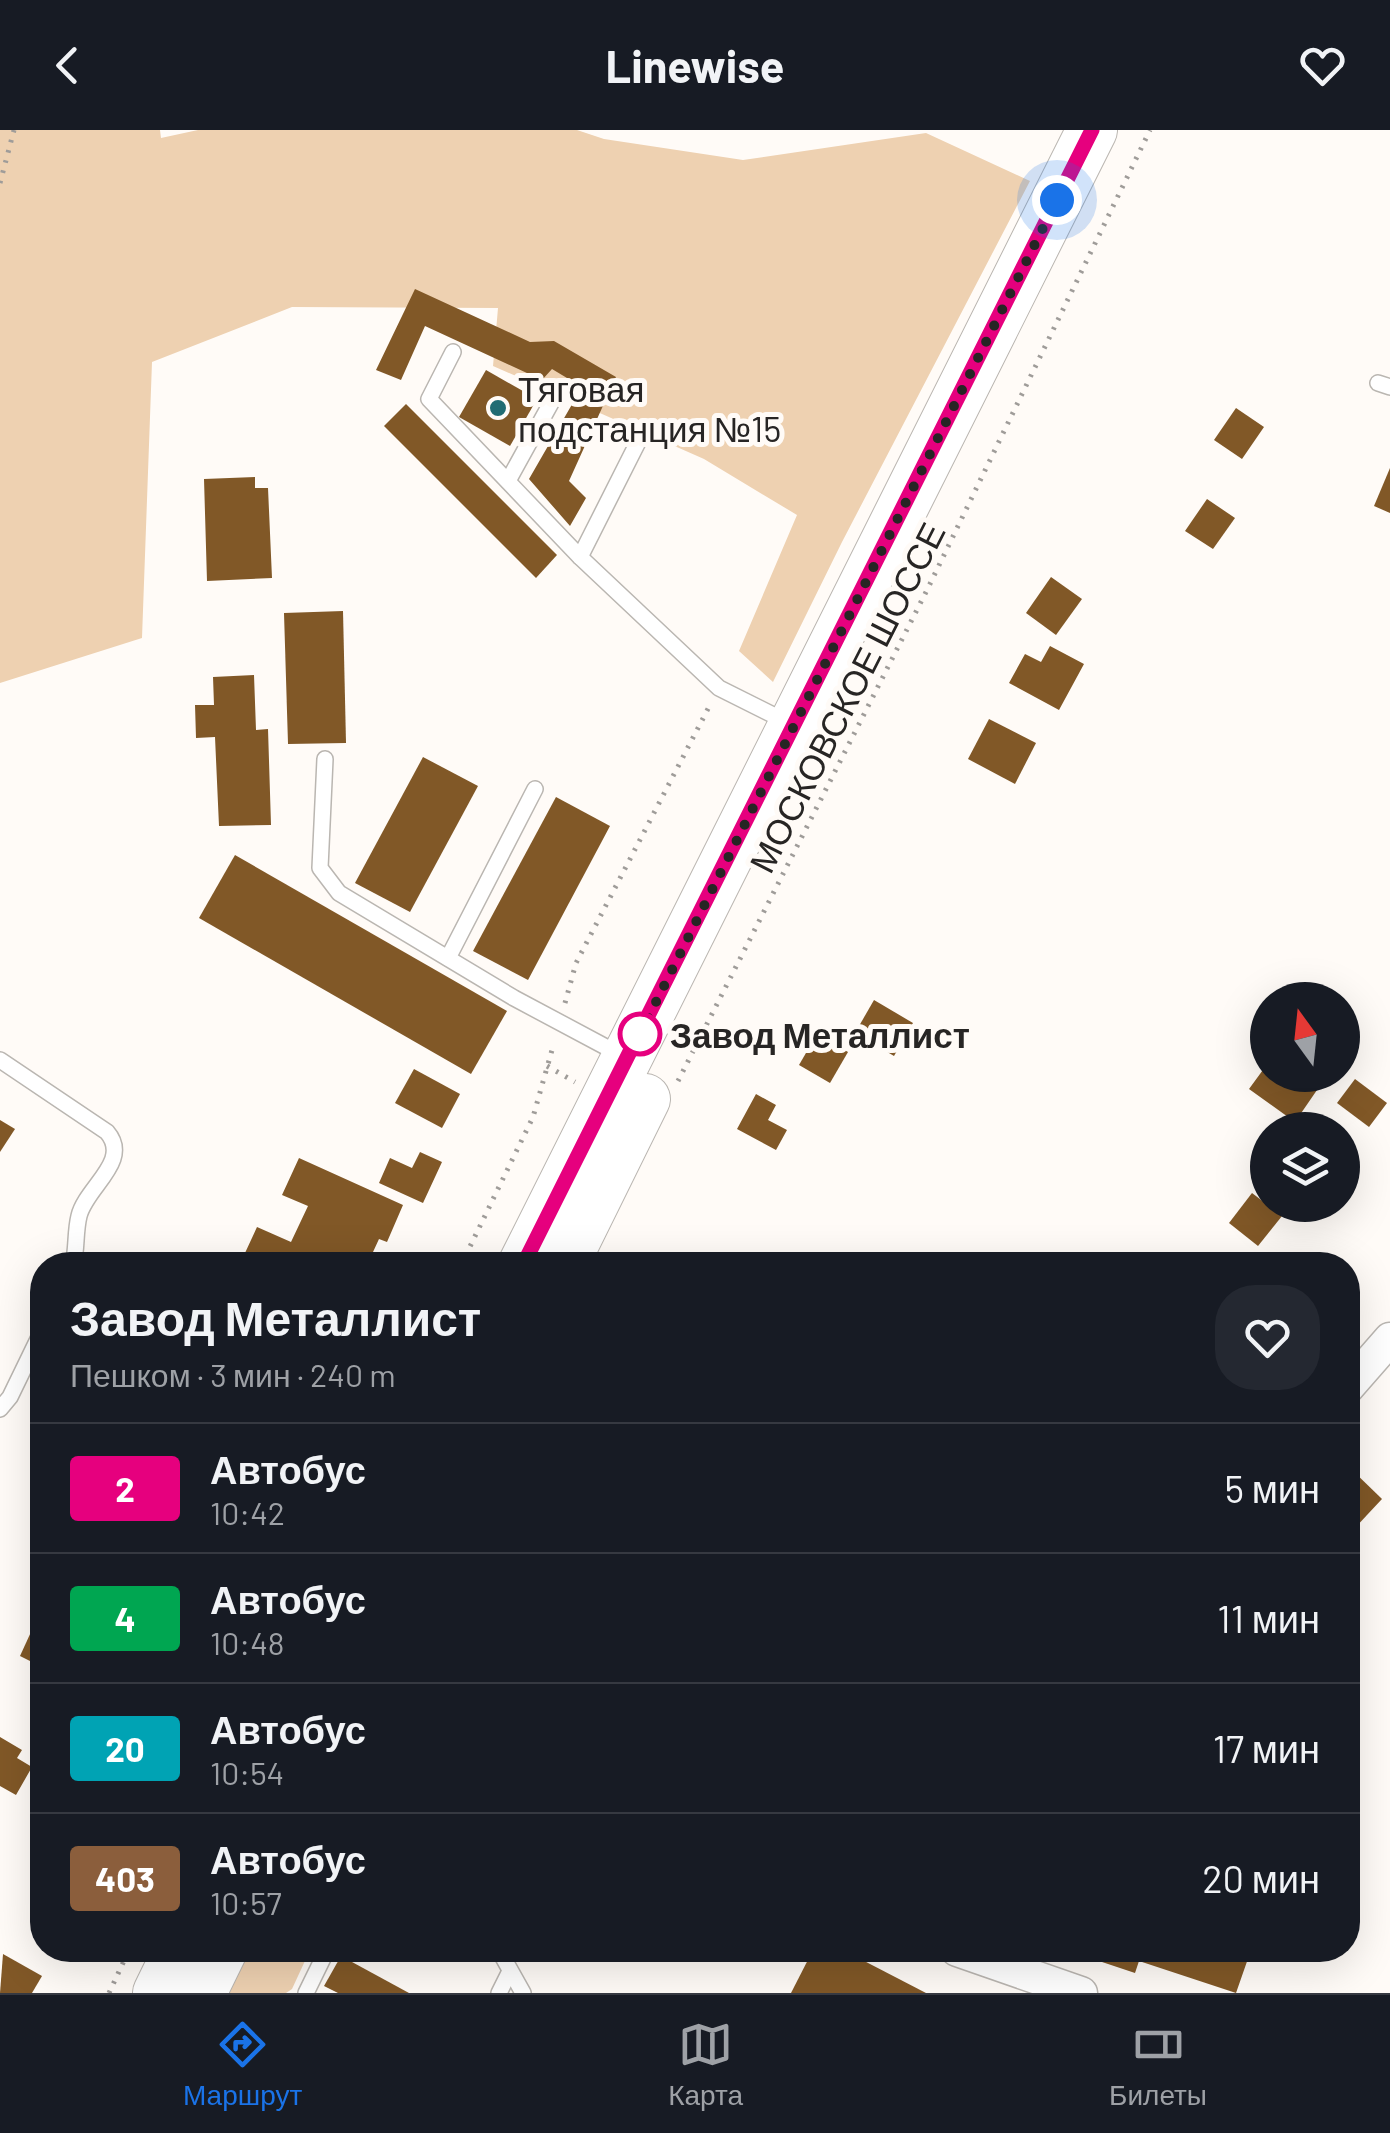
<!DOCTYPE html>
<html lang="ru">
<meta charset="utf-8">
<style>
:root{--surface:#171b24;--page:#242831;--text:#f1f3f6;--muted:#9ea1a6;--line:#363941;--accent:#1a73e8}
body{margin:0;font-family:Barlow,sans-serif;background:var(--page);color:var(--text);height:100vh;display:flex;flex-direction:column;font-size:38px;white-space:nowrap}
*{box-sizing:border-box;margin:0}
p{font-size:32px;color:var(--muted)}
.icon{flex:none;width:55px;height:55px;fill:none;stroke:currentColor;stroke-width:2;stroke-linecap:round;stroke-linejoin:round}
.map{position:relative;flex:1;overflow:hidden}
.drawer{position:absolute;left:30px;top:1122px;width:1330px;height:710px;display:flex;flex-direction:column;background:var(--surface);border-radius:40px;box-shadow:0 10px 40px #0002}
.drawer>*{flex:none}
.badge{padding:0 20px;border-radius:8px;font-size:35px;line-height:65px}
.needle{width:65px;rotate:345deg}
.tools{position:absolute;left:1250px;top:852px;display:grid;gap:20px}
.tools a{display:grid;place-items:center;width:110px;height:110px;border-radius:50%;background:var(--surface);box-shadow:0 10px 40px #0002;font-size:50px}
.you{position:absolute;width:50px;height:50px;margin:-25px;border:8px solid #fff;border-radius:50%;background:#1a73e8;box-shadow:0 0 0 15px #1a73e833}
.map>.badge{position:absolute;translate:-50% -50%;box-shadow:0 0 0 5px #fff}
.round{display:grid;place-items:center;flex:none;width:105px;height:105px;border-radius:40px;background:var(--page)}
.head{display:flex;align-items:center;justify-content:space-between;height:170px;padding:0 40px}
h1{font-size:48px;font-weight:700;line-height:75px}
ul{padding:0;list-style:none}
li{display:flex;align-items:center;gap:30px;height:130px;padding:0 40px;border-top:2px solid var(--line)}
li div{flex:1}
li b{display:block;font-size:38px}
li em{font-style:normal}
li .badge{min-width:110px;font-weight:700;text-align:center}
header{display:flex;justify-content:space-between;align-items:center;height:130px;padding:0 40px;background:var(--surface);font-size:45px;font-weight:700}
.tabs{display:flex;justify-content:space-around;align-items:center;height:140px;border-top:2px solid var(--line);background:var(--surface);font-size:28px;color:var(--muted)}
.tabs a{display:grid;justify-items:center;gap:5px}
.tabs .on{color:var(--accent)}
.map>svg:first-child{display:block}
.green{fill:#eed1b1}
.building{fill:#815827}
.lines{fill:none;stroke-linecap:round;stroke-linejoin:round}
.service-casing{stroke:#bab6b1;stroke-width:18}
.minor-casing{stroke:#bab6b1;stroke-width:35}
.primary-casing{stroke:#bab6b1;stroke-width:52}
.path{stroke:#9f9c99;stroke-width:5;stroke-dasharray:2.5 8;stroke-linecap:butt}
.service{stroke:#fff;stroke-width:15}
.minor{stroke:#fff;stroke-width:32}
.primary{stroke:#fff;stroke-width:50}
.line-casing{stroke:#fff;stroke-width:22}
.line{stroke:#e6007e;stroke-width:15}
.walk{stroke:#272524;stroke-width:10;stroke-dasharray:0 18}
.poi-dot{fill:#216c73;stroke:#fffbf7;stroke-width:4}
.stop-dot{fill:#fff;stroke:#e6007e;stroke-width:5}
.labels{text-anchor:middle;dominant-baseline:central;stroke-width:10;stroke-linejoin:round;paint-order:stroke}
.poi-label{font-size:35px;fill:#272524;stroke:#fffbf7;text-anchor:start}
.street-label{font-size:35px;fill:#272524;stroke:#fffbf7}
.stop-label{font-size:35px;font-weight:bold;fill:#272524;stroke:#fffbf7;text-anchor:start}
</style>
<header><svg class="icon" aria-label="back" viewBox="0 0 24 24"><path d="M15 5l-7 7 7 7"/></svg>Linewise<svg class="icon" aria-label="heart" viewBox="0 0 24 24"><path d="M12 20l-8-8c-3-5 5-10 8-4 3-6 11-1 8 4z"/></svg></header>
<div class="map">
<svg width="1390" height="1863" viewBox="0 0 1390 1863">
<rect width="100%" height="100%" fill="#fffbf7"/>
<g class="green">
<path d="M0 0H160L161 8 198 0H577L604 9 743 30 926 3 1030 51 842 412 773 552 739 521 797 385 704 329 493 236 498 178 292 177 152 232 142 508 0 553Z"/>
<path d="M238 1820H310L292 1859 286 1863H216Z"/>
</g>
<g class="building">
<path d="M415 159 530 212 554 211 616 247 569 351 586 368 570 396 529 349 582 257 552 239 542 250 425 196 401 250 376 240Z"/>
<path d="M486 240 537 269 510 316 459 287Z"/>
<path d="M406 274 557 425 536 448 384 296Z"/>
<path d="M1236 278 1264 297 1242 329 1214 310Z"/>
<path d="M1390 338V383L1374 376Z"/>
<path d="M255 347V358H268L272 448 207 451 204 349Z"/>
<path d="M1207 369 1235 388 1213 419 1185 401Z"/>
<path d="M1051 447 1082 469 1056 505 1026 483Z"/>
<path d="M343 481 346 613 288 614 284 483Z"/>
<path d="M1050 516 1084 534 1059 580 1009 553 1025 524 1041 532Z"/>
<path d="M254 545 256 600 268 599 271 695 219 696 215 607 196 608 195 575H214L213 547Z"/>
<path d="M989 589 1036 613 1015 654 968 629Z"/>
<path d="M423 627 478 656 410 782 355 753Z"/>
<path d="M556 667 610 696 528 850 473 821Z"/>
<path d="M235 725 507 881 471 944 199 788Z"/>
<path d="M874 870 913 893 894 926 855 903Z"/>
<path d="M817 904 848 922 830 953 799 935Z"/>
<path d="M1268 933V945H1295L1317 960 1295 992 1249 959Z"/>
<path d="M414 939 460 964 442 998 395 973Z"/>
<path d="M1355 949 1387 973 1369 997 1337 973Z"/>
<path d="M756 964 776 975 768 990 787 1000 776 1020 737 999Z"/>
<path d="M0 990 15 999 0 1022Z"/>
<path d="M420 1022 442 1032 423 1073 379 1053 390 1028 412 1038Z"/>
<path d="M299 1028 403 1075 387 1112 379 1109 367 1135H270L245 1123 257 1097 291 1112 308 1076 282 1065Z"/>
<path d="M1252 1063 1282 1086 1258 1116 1229 1093Z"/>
<path d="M1348 1336 1382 1369 1353 1400 1348 1395Z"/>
<path d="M42 1478V1537L20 1526Z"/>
<path d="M42 1594V1624L30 1617Z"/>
<path d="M0 1607 22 1620 17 1628 32 1637 16 1665 0 1656Z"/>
<path d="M813 1820H843L926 1863H791Z"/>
<path d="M1066 1820H1251L1236 1863 1139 1831 1135 1843Z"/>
<path d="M3 1824 42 1846 32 1863H0Z"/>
<path d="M341 1826 409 1863H338L324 1856Z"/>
</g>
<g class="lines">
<g class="service-casing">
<g id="service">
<path d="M453 222 429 269 580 427 719 558 787 592"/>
<path d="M1378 253 1390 257"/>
<path d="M508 351 551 273"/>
<path d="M580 427 639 310"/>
<path d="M325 629 320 738 339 763 514 868 619 924"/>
<path d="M448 828 535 659"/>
<path d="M0 930 107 1002C132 1031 86 1057 79 1086 75 1102 77 1119 73 1135"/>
<path d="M240 1133 243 1135"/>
<path d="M0 1279 10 1267 42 1201"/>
<path d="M499 1820 523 1863"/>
<path d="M306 1863 327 1820"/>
<path d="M499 1863 509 1843"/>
</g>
</g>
<g class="minor-casing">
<g id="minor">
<path d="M1348 1257 1390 1209"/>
<path d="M957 1820 1081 1863"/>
</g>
</g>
<g class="primary-casing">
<g id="primary">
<path d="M523 1135 1092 0"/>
<path d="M563 1135 645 969"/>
<path d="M158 1863 179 1820"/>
<path d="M201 1863 222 1820"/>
</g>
</g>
<g class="path">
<path d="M0 53 14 0"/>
<path d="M565 873 576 833 711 573"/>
<path d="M547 936 575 952"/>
<path d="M678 951 928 458 1150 0"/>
<path d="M461 1135 533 987 554 913"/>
<path d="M109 1863 129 1820"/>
</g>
<use href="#service" class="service"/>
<use href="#minor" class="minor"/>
<use href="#primary" class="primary"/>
</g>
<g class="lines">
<g class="line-casing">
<path id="line" d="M523 1135 1092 0"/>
</g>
<use href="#line" class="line"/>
<path class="walk" d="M640 904 1057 70"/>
</g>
<circle class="poi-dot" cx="498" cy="278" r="10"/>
<circle class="stop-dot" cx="640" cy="904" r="20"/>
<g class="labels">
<g class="poi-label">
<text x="518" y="258">Тяговая<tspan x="518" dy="40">подстанция №15</tspan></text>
</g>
<g class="street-label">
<text transform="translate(846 567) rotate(-63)">МОСКОВСКОЕ ШОССЕ</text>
</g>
<g class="stop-label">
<text x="670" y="904">Завод Металлист</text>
</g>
</g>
</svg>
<div class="tools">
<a><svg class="needle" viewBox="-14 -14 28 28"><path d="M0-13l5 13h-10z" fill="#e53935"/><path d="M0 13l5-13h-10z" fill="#9ea1a6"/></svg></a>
<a><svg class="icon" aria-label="layers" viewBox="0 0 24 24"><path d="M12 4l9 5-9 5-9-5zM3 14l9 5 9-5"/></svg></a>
</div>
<div class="you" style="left:1057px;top:70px"></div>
<section class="drawer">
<div class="head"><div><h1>Завод Металлист</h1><p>Пешком · 3 мин · 240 m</p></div><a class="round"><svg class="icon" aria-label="heart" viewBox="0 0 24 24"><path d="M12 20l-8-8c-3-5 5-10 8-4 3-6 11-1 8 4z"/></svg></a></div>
<ul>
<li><span class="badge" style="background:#e6007e;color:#fff">2</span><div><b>Автобус</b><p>10:42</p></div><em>5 мин</em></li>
<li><span class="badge" style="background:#00a651;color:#fff">4</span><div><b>Автобус</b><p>10:48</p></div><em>11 мин</em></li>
<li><span class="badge" style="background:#00a3b4;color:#fff">20</span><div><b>Автобус</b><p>10:54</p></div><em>17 мин</em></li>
<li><span class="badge" style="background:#8b5e3c;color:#fff">403</span><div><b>Автобус</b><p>10:57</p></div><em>20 мин</em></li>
</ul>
</section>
</div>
<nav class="tabs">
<a class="on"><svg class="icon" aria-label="directions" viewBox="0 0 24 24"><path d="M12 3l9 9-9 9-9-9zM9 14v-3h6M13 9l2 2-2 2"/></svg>Маршрут</a>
<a><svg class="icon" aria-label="map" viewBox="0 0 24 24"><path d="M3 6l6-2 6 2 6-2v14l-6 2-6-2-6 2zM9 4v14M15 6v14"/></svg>Карта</a>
<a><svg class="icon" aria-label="tickets" viewBox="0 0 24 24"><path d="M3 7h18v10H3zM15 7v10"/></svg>Билеты</a>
</nav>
